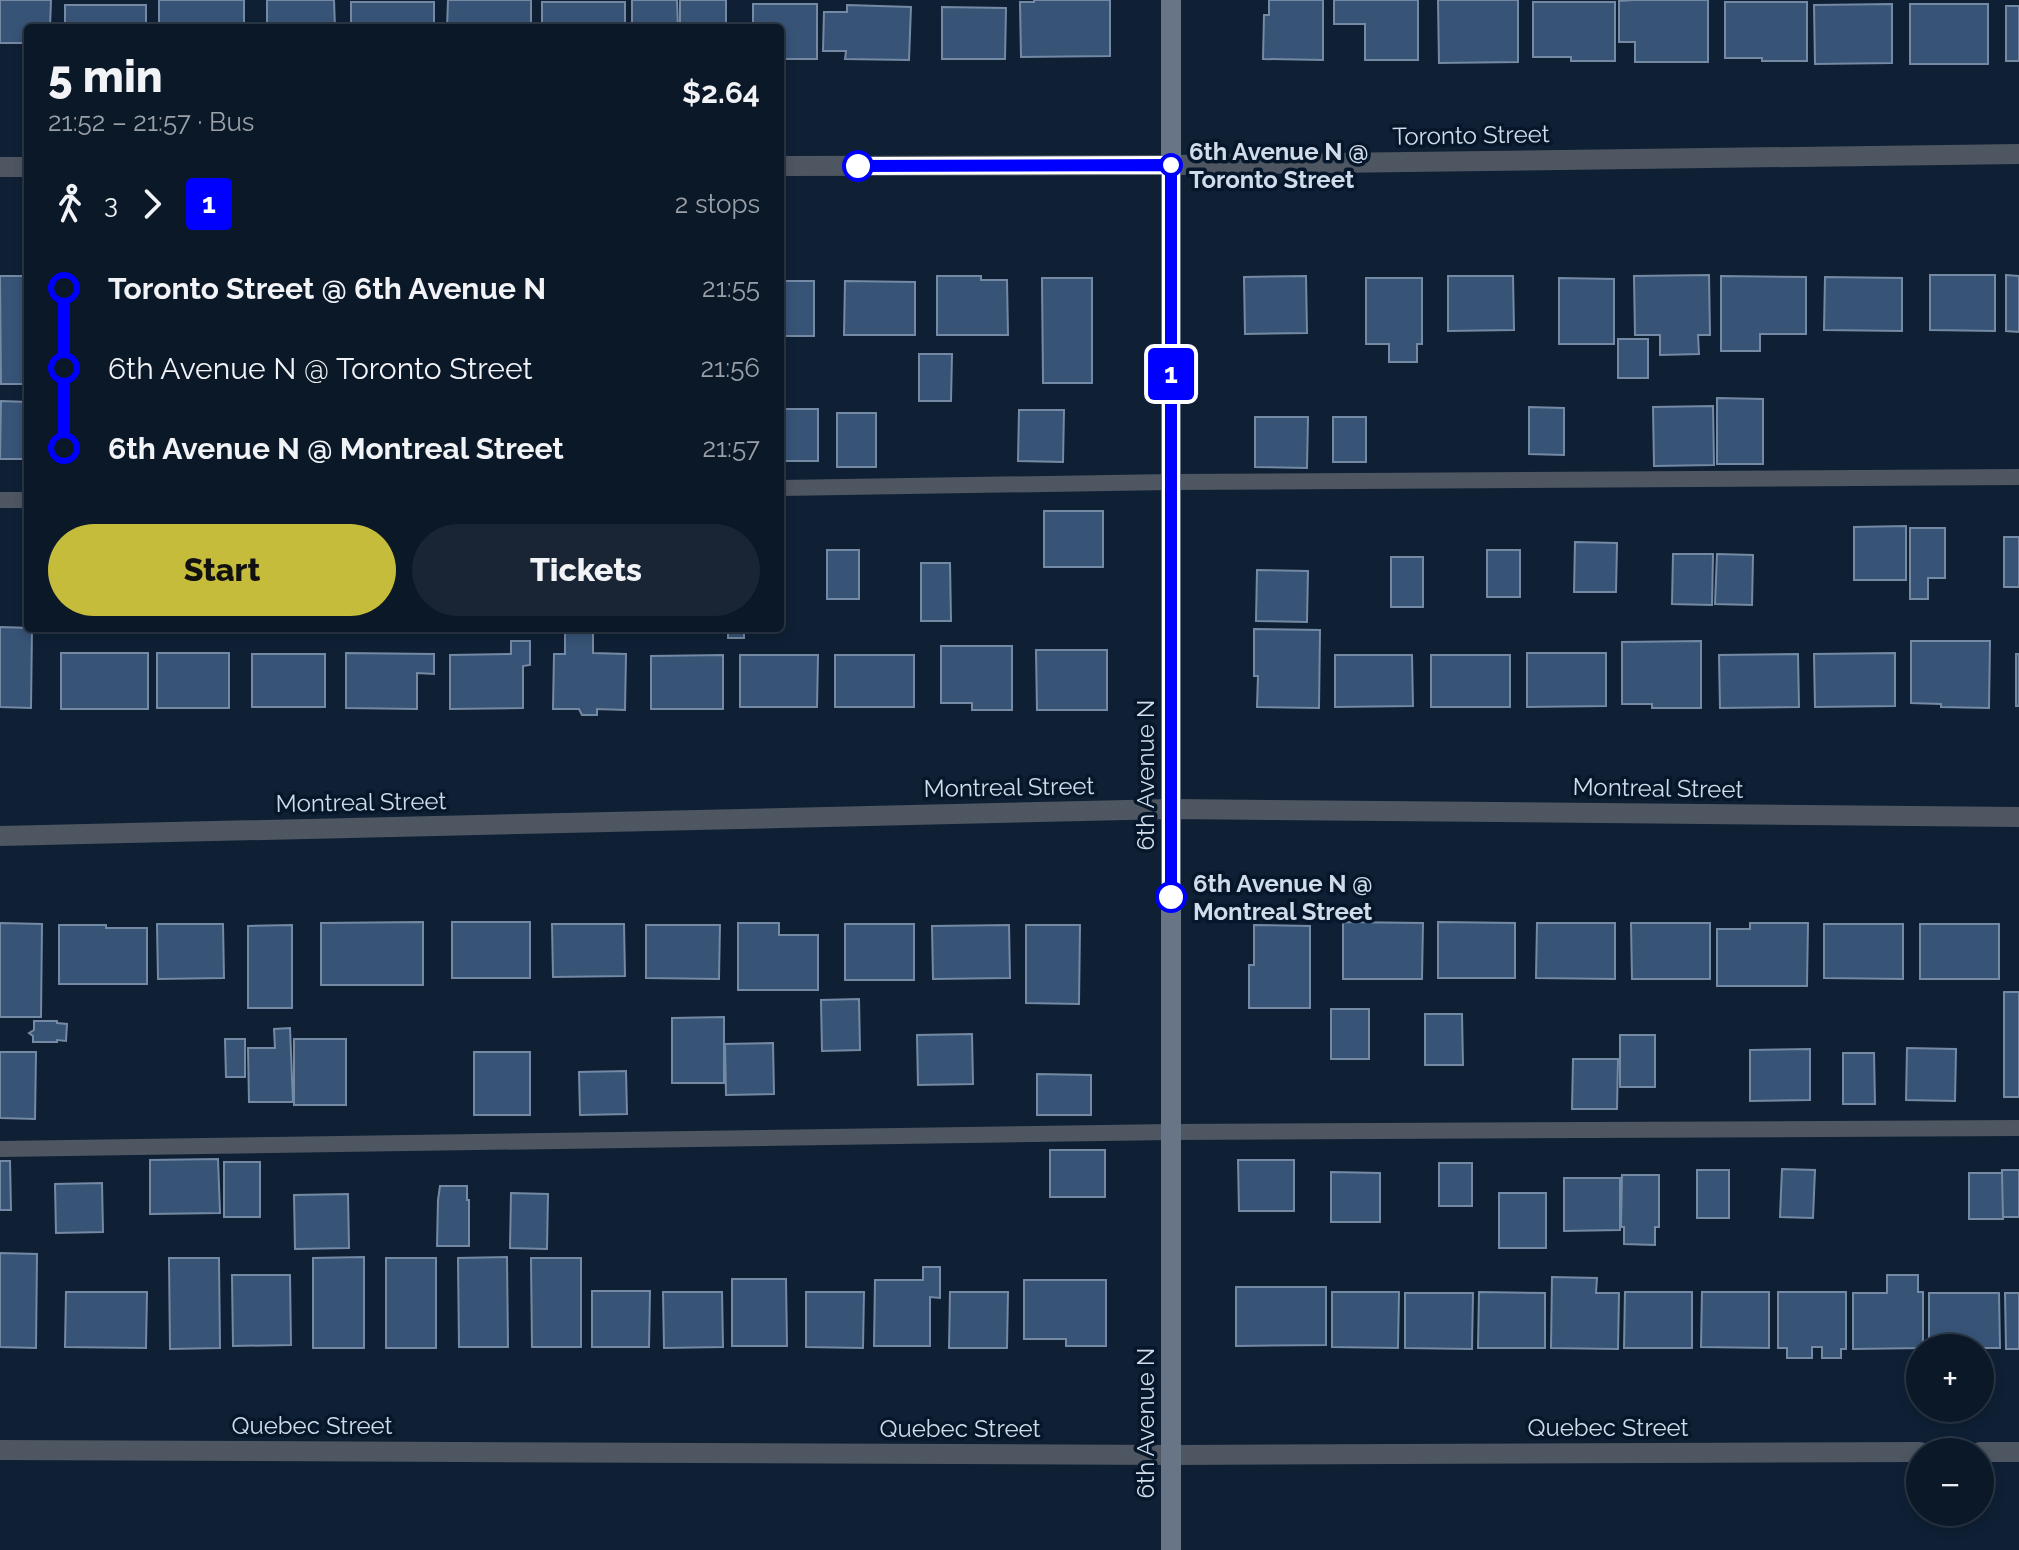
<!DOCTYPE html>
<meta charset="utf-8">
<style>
:root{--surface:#0b1828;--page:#192534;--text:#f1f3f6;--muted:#9aa0a8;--line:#2b3745;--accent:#c6bc3c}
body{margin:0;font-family:Raleway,sans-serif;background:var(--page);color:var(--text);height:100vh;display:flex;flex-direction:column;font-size:30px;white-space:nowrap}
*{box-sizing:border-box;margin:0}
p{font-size:26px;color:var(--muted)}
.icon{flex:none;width:44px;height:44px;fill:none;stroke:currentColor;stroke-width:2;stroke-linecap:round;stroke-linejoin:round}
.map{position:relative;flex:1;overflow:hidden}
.details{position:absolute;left:24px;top:24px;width:760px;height:608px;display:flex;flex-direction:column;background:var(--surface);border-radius:8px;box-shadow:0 4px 12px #0003,0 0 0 2px var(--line)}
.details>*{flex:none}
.badge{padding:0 16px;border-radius:6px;font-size:28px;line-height:52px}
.fabs{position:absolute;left:1906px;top:1334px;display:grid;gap:16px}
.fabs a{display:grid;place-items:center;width:88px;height:88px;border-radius:50%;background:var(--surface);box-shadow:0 4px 12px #0003,0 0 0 2px var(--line);font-size:40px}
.map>.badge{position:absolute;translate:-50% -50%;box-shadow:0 0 0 4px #fff}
.legs{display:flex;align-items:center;gap:12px;height:88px;padding:0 24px;font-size:26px}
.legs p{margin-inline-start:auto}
.head{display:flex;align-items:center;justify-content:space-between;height:136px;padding:0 24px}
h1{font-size:44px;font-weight:800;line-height:60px}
.button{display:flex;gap:16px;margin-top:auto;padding:16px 24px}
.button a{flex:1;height:92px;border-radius:48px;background:var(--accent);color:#111;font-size:32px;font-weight:800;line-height:92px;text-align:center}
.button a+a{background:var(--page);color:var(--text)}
ul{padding:0 24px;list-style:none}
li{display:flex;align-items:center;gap:28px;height:80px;font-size:30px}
li i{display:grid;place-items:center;width:12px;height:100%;margin:0 10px;background:currentColor}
li i::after{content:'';width:20px;height:20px;margin:-10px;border:6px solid;border-radius:50%;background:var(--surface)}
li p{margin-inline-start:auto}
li:first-child i{background:linear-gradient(#0000 50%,currentColor 0)}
li:last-child i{background:linear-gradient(currentColor 50%,#0000 0)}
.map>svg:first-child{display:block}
.building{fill:#375376;stroke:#7489a3;stroke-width:2}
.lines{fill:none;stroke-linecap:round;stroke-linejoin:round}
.lane{stroke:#4e5661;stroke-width:16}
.street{stroke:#4e5661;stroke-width:20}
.secondary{stroke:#687587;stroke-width:20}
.line-1-casing{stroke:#fff;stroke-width:18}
.line-1{stroke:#00f;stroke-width:12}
.stop-1-dot{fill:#fff;stroke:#00f;stroke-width:4}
.labels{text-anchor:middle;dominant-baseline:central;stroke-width:7;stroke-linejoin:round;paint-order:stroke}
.street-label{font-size:24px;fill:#d1dcea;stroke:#06172b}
.stop-label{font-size:24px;font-weight:bold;fill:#d1dcea;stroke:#06172b;text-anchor:start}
</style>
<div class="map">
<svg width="2019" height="1550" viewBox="0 0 2019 1550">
<rect width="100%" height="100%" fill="#0f2035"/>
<g class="building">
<path d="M0 0H51L50 28H28V43H0Z"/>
<rect x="159" y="0" width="85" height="28"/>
<path d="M267 0H334L335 28H267Z"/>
<path d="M448 0H531V28H447Z"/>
<path d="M632 0H677L678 28H632Z"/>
<rect x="680" y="0" width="46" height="28"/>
<path d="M1034 0H1110V56L1021 57 1020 2H1034Z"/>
<path d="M1269 0H1323V60L1263 59 1264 15H1269Z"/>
<path d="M1334 0H1418V60H1365V24H1334Z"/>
<path d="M1438 0H1518V62L1439 63Z"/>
<path d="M1634 0H1708V62H1635V42H1619V1Z"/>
<rect x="351" y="2" width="83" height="26"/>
<rect x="542" y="2" width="83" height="26"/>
<path d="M1533 2H1615V61H1571V57H1533Z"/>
<path d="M1725 2H1807V61H1762V58H1725Z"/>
<path d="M753 4H817V59H780V28H753Z"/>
<path d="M1892 4V63L1815 64 1814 5Z"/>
<rect x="1910" y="4" width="78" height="60"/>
<rect x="65" y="5" width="81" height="23"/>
<path d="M847 5 911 7 909 60 845 59 846 51H823L824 12H847Z"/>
<rect x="2006" y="6" width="13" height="55"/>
<path d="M942 7 1006 8 1005 59H942Z"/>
<path d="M1709 275 1710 335H1698L1699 354 1660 355V335H1635L1634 276Z"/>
<path d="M1930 275H1995V331L1930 330Z"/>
<path d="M2006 275 2019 276V332L2006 331Z"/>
<path d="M0 276H28V384H1Z"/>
<path d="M937 276H981V280H1007L1008 335H937Z"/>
<path d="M1306 276 1307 333 1245 334 1244 277Z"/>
<path d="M1448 276H1513L1514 330 1448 331Z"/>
<path d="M1721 276 1806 277V334H1760V351H1721Z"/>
<path d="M1825 277 1902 278V331L1824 330Z"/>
<path d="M1042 278H1092V383H1043Z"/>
<path d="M1366 278H1422V344H1417V362H1389V344H1366Z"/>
<path d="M1559 278 1614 279V344H1559Z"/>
<rect x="780" y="281" width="34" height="55"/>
<path d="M845 281 915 282V335H844Z"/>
<rect x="1618" y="339" width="30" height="39"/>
<path d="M919 354H952L951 401H919Z"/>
<path d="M1717 398 1763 399V464H1717Z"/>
<path d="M1 401 28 402V459H0Z"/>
<path d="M1713 406 1714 465 1654 466 1653 407Z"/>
<path d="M1529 407 1564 408V455L1529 454Z"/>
<rect x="780" y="409" width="38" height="52"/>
<path d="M1019 410H1064L1063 462 1018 461Z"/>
<rect x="837" y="413" width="39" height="54"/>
<path d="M1255 417H1308L1307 468 1255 467Z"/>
<rect x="1333" y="417" width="33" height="45"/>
<rect x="1044" y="511" width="59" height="56"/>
<path d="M1906 526V580H1854V527Z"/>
<path d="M1910 528H1945V578H1928V599H1910Z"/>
<rect x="2004" y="537" width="15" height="50"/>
<path d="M1575 542 1617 543 1616 592H1574Z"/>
<rect x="827" y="550" width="32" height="49"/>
<rect x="1487" y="550" width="33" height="47"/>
<path d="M1673 554H1713L1712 605 1672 604Z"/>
<path d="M1717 554 1753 555 1752 605 1715 604Z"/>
<rect x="1391" y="557" width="32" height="50"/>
<path d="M921 563H950L951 621H921Z"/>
<path d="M1257 570 1308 571 1307 622 1256 621Z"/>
<path d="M0 627 32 628 31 708 0 707Z"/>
<rect x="728" y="628" width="16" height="10"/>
<path d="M1254 629 1320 630 1319 708 1257 707 1258 676H1254Z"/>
<path d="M565 633H593V653L626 654 625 710 597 709V715H582L579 709H553L554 654H565Z"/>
<path d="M511 641H530V665L523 666V708L450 709V655L511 654Z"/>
<path d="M1701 641V708H1652V704H1622V642Z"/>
<path d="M1911 641H1990L1989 708 1941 707V704L1911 703Z"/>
<path d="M941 646H1012V710H972V703H941Z"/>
<path d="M1036 650H1107V710H1037Z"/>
<rect x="61" y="653" width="87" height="56"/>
<rect x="157" y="653" width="72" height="55"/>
<path d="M346 653 434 654V674L417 673V709L346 708Z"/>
<path d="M1527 653H1606V706L1527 707Z"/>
<path d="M1895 653V706L1815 707 1814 654Z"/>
<rect x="252" y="654" width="73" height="53"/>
<path d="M1798 654 1799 707 1720 708 1719 655Z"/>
<rect x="2016" y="654" width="3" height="52"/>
<path d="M723 655V709H651V656Z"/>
<path d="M740 655H818L817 707H740Z"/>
<rect x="835" y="655" width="79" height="52"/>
<path d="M1335 655H1412L1413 706 1335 707Z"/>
<rect x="1431" y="655" width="79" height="52"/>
<path d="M423 922V985H321V923Z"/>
<rect x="452" y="922" width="78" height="56"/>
<path d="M1343 922 1423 923 1422 979H1343Z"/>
<path d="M1438 922 1515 923V978H1438Z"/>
<path d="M0 923 42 924 41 1017H0Z"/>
<path d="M738 923H779V935H818V990H738Z"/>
<path d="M1537 923H1615V979L1536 978Z"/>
<path d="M1631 923H1710V979H1632Z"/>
<path d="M1750 923H1808L1807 986H1717V929H1750Z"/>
<path d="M157 924H223L224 978 158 979Z"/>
<path d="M552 924H624L625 976 553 977Z"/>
<rect x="845" y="924" width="69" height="56"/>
<path d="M1824 924H1903V979L1824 978Z"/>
<rect x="1920" y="924" width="79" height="55"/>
<path d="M59 925H106V928H147V984H59Z"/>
<path d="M292 925V1008H248V926Z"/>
<path d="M646 925H720L719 979 646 978Z"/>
<path d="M1009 925 1010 978 933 979 932 926Z"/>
<path d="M1026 925H1080L1079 1004 1026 1003Z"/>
<path d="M1254 925 1310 926V1008H1249V965H1254Z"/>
<rect x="2004" y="992" width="15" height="105"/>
<path d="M859 999 860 1050 822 1051 821 1000Z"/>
<rect x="1331" y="1009" width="38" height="50"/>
<path d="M1425 1014H1462L1463 1065H1425Z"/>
<path d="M724 1017V1083H672V1018Z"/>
<path d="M34 1021H57V1023L67 1024 66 1041 57 1040V1042H33V1036L29 1033 34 1030Z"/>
<path d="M290 1028 293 1102H249L248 1048H275L274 1029Z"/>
<path d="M972 1034 973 1084 918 1085 917 1035Z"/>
<rect x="1620" y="1035" width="35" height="52"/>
<path d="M225 1039H245V1077H226Z"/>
<rect x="294" y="1039" width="52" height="66"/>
<path d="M773 1043 774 1094 726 1095 725 1044Z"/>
<path d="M1907 1048 1956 1049 1955 1101 1906 1100Z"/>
<path d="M1810 1049V1100L1750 1101V1050Z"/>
<path d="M0 1052H36L35 1119 0 1118Z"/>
<rect x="474" y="1052" width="56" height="63"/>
<path d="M1843 1053H1874L1875 1104H1843Z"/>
<path d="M1573 1059H1618L1617 1109H1572Z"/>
<path d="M626 1071 627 1114 580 1115 579 1072Z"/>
<path d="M1037 1074 1091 1075V1115H1037Z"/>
<rect x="1050" y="1150" width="55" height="47"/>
<path d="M218 1159 220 1213 150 1214V1160Z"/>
<path d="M1238 1160H1294V1211H1239Z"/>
<path d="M0 1161H10L11 1210H0Z"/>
<rect x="224" y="1162" width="36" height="55"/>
<rect x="1439" y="1163" width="33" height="43"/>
<path d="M1782 1169 1815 1170 1813 1218 1780 1217Z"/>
<rect x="1697" y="1170" width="32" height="48"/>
<rect x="2002" y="1170" width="17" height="47"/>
<path d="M1331 1172 1380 1173V1222H1331Z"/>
<path d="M1969 1173H2002L2003 1219H1969Z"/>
<path d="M1622 1175H1659V1227H1655V1245L1624 1244V1227H1621Z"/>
<path d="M1564 1178H1620V1230L1564 1231Z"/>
<path d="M102 1183 103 1232 56 1233 55 1184Z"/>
<path d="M440 1186H467V1200H469V1246H437L438 1200Z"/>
<path d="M511 1193 548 1194 547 1249 510 1248Z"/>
<rect x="1499" y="1193" width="47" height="55"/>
<path d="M348 1194 349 1248 295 1249 294 1195Z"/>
<path d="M0 1253 37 1254 36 1348 0 1347Z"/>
<path d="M364 1257V1348H313V1258Z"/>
<path d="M507 1257 508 1347H459L458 1258Z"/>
<path d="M169 1258H219L220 1348 170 1349Z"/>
<rect x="386" y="1258" width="50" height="90"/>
<path d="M531 1258H581V1347H532Z"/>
<path d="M923 1267H940V1298L930 1297V1346H874L875 1280H923Z"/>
<path d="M232 1275H290L291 1345 233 1346Z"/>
<path d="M1887 1275H1918V1292H1923V1348L1853 1349V1293H1887Z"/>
<path d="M1552 1277 1597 1278 1596 1293H1619L1618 1349 1551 1348Z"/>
<path d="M732 1279H786L787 1346H732Z"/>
<path d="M1024 1280H1106V1346H1066V1339H1024Z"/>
<path d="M1236 1287H1326V1345L1236 1346Z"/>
<path d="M592 1291H650L649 1347H592Z"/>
<path d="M66 1292H147L146 1348 65 1347Z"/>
<path d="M663 1292H722L723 1347 664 1348Z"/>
<path d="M806 1292H864L863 1348 806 1347Z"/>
<path d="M950 1292H1008L1007 1348H949Z"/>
<path d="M1332 1292H1399L1398 1348 1332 1347Z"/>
<path d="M1479 1292 1545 1293V1348H1478Z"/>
<path d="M1625 1292H1692V1348H1624Z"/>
<path d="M1702 1292H1769V1348L1701 1347Z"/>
<path d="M1778 1292H1846V1349H1841V1358H1822V1347H1812V1358H1787V1348H1778Z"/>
<path d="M1405 1293H1473L1472 1349 1405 1348Z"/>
<path d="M1929 1293H1999L2000 1348H1929Z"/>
<path d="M2005 1293H2019V1349H2006Z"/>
</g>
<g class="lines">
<g class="lane">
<path d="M780 488 1171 482 2019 477"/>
<path d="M0 500H28"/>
<path d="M0 1149 1171 1132 2019 1128"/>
</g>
<g class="street">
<path d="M780 166 1171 165 2019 154"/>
<path d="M0 167H28"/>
<path d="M0 836 1171 809 2019 817"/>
<path d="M0 1450 1171 1455 1920 1452"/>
<path d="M1980 1452H2019"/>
</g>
<path class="secondary" d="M1171 0V1550"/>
</g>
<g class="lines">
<g class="line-1-casing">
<path id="line-1" d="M858 166 1171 165V897"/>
</g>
<use href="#line-1" class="line-1"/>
</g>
<g class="stop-1-dot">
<circle cx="1171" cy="165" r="10"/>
<circle cx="858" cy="166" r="14"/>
<circle cx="1171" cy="897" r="14"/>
</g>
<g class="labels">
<g class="street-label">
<text transform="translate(1471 135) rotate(-1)">Toronto Street</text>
<text transform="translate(1145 775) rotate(-90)">6th Avenue N</text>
<text transform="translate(1009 787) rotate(-1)">Montreal Street</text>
<text transform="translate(1658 788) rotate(1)">Montreal Street</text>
<text transform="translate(361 802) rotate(-1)">Montreal Street</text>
<text transform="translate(1145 1423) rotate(-90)">6th Avenue N</text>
<text x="312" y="1425">Quebec Street</text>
<text x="1608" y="1427">Quebec Street</text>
<text x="960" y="1428">Quebec Street</text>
</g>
<g class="stop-label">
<text x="1189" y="151">6th Avenue N @<tspan x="1189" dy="28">Toronto Street</tspan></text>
<text x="1193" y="883">6th Avenue N @<tspan x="1193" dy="28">Montreal Street</tspan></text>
</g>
</g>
</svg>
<div class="fabs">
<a>+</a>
<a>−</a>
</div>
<b class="badge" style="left:1171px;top:374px;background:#00f;color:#fff">1</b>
<section class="details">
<div class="head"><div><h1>5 min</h1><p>21:52 – 21:57 · Bus</p></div><b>$2.64</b></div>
<div class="legs"><svg class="icon" aria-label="walk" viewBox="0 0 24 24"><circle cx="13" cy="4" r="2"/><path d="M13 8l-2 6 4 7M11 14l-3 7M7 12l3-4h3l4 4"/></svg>3<svg class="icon" aria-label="forward" viewBox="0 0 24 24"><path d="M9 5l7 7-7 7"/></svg><b class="badge" style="background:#00f;color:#fff">1</b><p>2 stops</p></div>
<ul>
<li><i style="color:#00f"></i><b>Toronto Street @ 6th Avenue N</b><p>21:55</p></li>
<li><i style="color:#00f"></i><span>6th Avenue N @ Toronto Street</span><p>21:56</p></li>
<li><i style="color:#00f"></i><b>6th Avenue N @ Montreal Street</b><p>21:57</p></li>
</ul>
<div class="button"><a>Start</a><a>Tickets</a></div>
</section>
</div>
